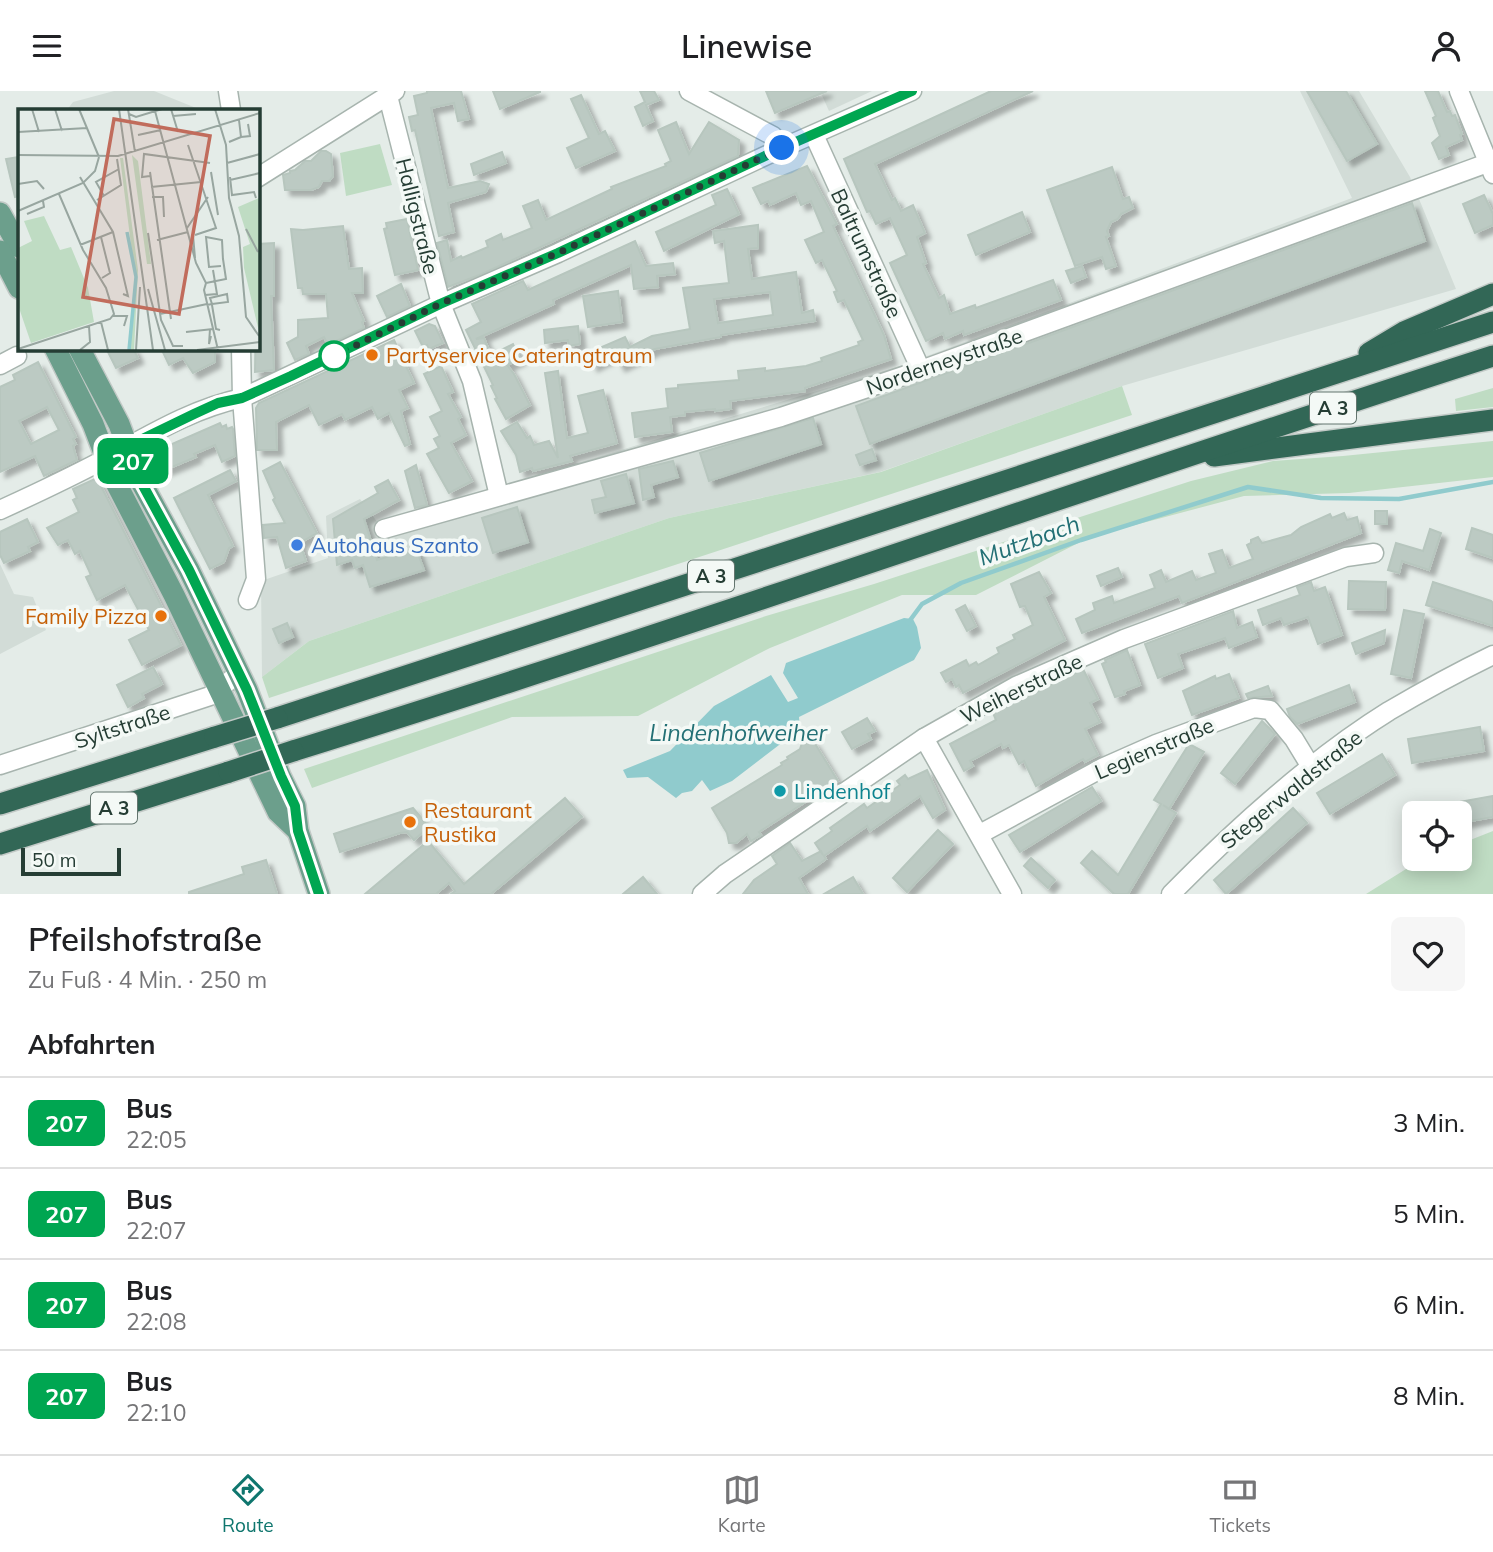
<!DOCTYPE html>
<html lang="de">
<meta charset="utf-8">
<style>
:root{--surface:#fff;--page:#f6f6f6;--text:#202124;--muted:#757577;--line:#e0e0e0;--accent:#0f766e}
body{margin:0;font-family:Mulish,sans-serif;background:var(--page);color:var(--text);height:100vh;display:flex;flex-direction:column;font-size:26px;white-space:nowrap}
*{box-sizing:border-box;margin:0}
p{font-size:23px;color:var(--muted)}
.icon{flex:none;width:38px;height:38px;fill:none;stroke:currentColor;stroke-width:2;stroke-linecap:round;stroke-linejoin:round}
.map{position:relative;height:803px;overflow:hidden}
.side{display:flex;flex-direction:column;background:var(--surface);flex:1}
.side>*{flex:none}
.badge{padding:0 14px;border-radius:10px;font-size:24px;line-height:46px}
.buttons{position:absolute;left:1402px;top:710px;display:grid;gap:14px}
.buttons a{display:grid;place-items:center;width:70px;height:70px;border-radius:10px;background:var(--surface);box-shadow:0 4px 18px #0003;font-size:35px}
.scale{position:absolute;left:21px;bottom:18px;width:100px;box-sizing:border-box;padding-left:7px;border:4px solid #253d34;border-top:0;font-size:19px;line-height:24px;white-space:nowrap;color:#253d34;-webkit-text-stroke:5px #f4f9f6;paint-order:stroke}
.you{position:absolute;width:35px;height:35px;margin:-18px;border:5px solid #fff;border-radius:50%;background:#1a73e8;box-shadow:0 0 0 10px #1a73e833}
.map>.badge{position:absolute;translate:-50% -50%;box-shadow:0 0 0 4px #fff}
h2{padding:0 28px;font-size:26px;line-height:63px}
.round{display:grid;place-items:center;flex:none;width:74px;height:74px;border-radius:10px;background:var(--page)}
.head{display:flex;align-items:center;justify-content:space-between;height:119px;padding:0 28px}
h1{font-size:33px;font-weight:600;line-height:52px}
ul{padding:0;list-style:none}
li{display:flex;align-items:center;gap:21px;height:91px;padding:0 28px;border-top:2px solid var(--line)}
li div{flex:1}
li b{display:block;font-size:26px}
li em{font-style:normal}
li .badge{min-width:77px;font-weight:700;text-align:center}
header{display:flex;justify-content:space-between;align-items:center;height:91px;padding:0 28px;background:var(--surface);font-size:32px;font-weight:600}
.tab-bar{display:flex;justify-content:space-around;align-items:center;height:98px;border-top:2px solid var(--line);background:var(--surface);font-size:19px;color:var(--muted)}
.tab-bar a{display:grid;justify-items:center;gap:4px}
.tab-bar .on{color:var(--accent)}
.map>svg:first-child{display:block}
.built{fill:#d2dcd7}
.green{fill:#bfdcc3}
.water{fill:#90cbcd}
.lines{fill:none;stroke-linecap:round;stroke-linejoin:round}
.stream{stroke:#90cbcd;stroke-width:4.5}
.building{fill:#bccac3;stroke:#b7c6be;stroke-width:2;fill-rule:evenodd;filter:url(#shadow)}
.minor-casing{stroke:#a7b4ae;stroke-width:21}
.major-casing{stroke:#c2c9c6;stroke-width:24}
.highway-casing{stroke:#c2c9c6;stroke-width:24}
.minor{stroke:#fff;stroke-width:18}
.major{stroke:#6c9f8c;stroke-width:21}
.highway{stroke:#326756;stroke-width:21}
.highway-bridge-casing{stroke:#c2c9c6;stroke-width:24;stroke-linecap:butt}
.highway-bridge{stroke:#326756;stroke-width:21}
.line-casing{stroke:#fff;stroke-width:16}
.line{stroke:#00a651;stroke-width:10}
.walk{stroke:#253d34;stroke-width:7;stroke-dasharray:0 12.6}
.food-dot{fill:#e8710a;stroke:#f4f9f6;stroke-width:2.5}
.stop-dot{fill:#fff;stroke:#00a651;stroke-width:3.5}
.shop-dot{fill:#3f7fe0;stroke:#f4f9f6;stroke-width:2.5}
.culture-dot{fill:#0f9aa8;stroke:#f4f9f6;stroke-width:2.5}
.labels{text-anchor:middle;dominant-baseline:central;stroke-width:7;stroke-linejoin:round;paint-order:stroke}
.shield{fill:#f4f9f6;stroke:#63756e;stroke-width:2}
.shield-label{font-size:19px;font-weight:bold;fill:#253d34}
.street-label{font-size:21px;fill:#253d34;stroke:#f4f9f6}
.food-label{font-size:21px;fill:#c56008;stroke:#f4f9f6;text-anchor:start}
.shop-label{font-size:21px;fill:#366cbe;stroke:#f4f9f6;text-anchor:start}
.culture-label{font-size:21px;fill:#0d838f;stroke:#f4f9f6;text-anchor:start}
.water-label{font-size:23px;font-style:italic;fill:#237075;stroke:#f4f9f6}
.inset-river{fill:none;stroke:#90cbcd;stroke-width:3.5}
.inset-road{fill:none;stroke:#98a6a0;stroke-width:2}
.view{fill:#c16c5c;fill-opacity:0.15;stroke:#c16c5c;stroke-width:3.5}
.inset-edge{fill:none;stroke:#253d34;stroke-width:3.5}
</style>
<header><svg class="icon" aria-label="menu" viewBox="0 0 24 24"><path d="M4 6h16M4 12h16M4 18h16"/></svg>Linewise<svg class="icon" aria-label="person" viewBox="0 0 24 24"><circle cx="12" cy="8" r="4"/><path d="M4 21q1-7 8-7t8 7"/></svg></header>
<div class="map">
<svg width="1493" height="803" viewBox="0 0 1493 803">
<defs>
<filter id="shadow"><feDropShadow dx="5.5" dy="5.5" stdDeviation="2" flood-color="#0004"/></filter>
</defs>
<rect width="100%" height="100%" fill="#e4ece8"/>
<g class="built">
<path d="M114 0H154L201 19H67L73 11Z"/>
<path d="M820 0H872L829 20Z"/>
<path d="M1300 0H1359L1410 86 1456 198 1122 295 880 381 669 427 309 550 262 586 261 490 328 467 326 425 360 408 378 432 900 275 1352 107Z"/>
<path d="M0 473 14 503 33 506 46 539 0 563Z"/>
</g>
<g class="green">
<path d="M380 53 392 94 346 105 340 62Z"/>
<path d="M1122 295 1132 324 269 607 262 586 309 550 669 427 881 381Z"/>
<path d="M1493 297V316L1456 320 1455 308Z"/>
<path d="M1493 350V386L1349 402 1244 405 1090 446 976 504H902L770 557 638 625 512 626 312 697 304 678 766 525 874 493 1191 390 1273 370 1343 365Z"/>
<path d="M1493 740V803H1366L1422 768H1460V753Z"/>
</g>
<path class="water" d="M904 527 913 528 917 536 921 557 914 569 799 626 800 638 732 690 710 700 702 689 692 700 682 702 676 707 648 686 627 687 623 679 670 660 714 615 771 584 788 611 798 607 783 582 786 572Z"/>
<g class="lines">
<path class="stream" d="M908 532 922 513 961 492 1081 449 1248 396 1321 407 1399 408 1493 391"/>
</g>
<g class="building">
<path d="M427 0H461L469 28 458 30 454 12 431 17 448 97 480 90 489 93 486 101 448 112 454 141 439 145 415 39 412 40 409 26 418 24 414 5 427 2Z"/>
<path d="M493 0H540V1L500 18Z"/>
<path d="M640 0H654L659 9 646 14 653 30 643 35 635 16 645 11Z"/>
<path d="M766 0H827L775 22Z"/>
<path d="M991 0H1033L875 73 892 109 895 107 901 120 913 114 925 142 917 146 926 172 923 173 939 207 944 204 950 223 975 214 976 217 1053 189 1061 209 964 244 963 240 945 248 943 242 926 250 890 172 907 164 890 127 876 133 870 120 867 121 844 68Z"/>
<path d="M1307 0H1346L1377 53 1347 70Z"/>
<path d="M1425 0H1438L1447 21 1450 20 1452 25 1455 24 1462 43 1460 44 1462 49 1446 56 1449 64 1439 68 1432 52 1440 45 1433 27 1436 25Z"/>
<path d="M581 4 599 43 605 40 615 60 576 77 567 57 589 47 571 8Z"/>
<path d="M676 31 689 63 709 31 739 49 738 65 482 183 448 196 437 152 447 149 451 170 461 165 462 167 488 156 486 150 501 143 503 149 532 137 523 115 538 109 546 129 612 98 611 96 666 75 665 73 671 70 658 39Z"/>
<path d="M321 60H326L331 63 333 85 329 90H322L319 96 311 99H285L283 84 290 82V80L295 79 305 70H311Z"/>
<path d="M502 61 506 72 474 84 471 73Z"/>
<path d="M19 66V105L15 106 6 68Z"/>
<path d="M807 75 837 133 833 135 884 244 891 268 805 297V300L730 310 731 318 715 320V318L685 321V324L670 326 672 341 635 346 632 322 668 317 666 298 678 297V294L739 289 738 280 765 277V280L806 275 822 270 821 267 859 254 858 251 863 249 844 209 838 211 834 201 837 200 822 169 816 172 805 149 824 141 811 110 801 114 796 102 770 114 768 110 761 113 753 97Z"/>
<path d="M1112 76 1123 108 1129 106 1133 117 1121 123 1118 128 1111 131 1107 140 1109 145 1106 146 1116 175 1106 178 1102 166 1075 175 1047 99Z"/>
<path d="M727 98 739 123 664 160 656 141 716 114 712 104Z"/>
<path d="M1484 104 1493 123V134L1475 142 1463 113Z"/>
<path d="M1412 112 1425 150 870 353 856 315Z"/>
<path d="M1022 121 1030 141 976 164 968 144Z"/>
<path d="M407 128 418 179 395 184 384 138 387 137 386 132Z"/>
<path d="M758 134V157L748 158 752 188 796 181 802 222 813 219 815 230 721 244V246L655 258 620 275 614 264 592 275 590 261 625 246 630 256 652 245 690 238 683 197 729 192 724 150 715 152 713 140ZM770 201 773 224 718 232 714 208Z"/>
<path d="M343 135 349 178 362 177 363 202H352L364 230 362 231 364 237 328 254 324 246 306 255 309 263 295 269 287 252 298 246V229L328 227 326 203H303L302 197H298L291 138 303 139Z"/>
<path d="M635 150 646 175 673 172 675 183 657 185 658 196 634 198 631 174 553 209 554 213 476 248 484 247 491 264 513 253 520 268 507 274 514 283 530 314 506 328 495 308 497 307 491 295 493 294 466 239 481 231 472 213 523 190 528 199Z"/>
<path d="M274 152V205H271L274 279 255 281 257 153Z"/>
<path d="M1082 175 1086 186 1071 192 1066 180Z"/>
<path d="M401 193 410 215 387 226 377 205Z"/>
<path d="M618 200 622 231 588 236 583 205Z"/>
<path d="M429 233 435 235 443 252 429 258 427 254 423 256 415 240Z"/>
<path d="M578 235 580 253 569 255 568 249 545 252 544 239Z"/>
<path d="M394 249 414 292 399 299 408 317 401 320 410 353 405 355 389 322 378 328 372 316 345 329 342 323 319 334 309 314 276 331 277 359H257L256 317 259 312Z"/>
<path d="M106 257H133L138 267 116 277Z"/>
<path d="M161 257H215V271L193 282 183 267 169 274Z"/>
<path d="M38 271 76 346 73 348 76 353 73 355 77 369 44 385 35 365 0 381V296L15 289 13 284ZM47 316 59 339 31 353 19 330Z"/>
<path d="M441 275 453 301 448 303 461 326 458 328 466 344 451 352 472 390 449 402 427 363 439 357 434 348 440 345 430 326 442 320 424 283Z"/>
<path d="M558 280 567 347 588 342 578 305 603 299 617 352 570 365 572 370 533 380 532 377 520 381 516 364 501 340 517 331 527 347 530 345 534 354 549 350 558 367 545 282Z"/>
<path d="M813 327 821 353 709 390 700 362Z"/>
<path d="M220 332 222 336 226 334 227 338 232 336 233 338 235 365 222 371 215 354 194 363 196 366 165 379 156 360Z"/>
<path d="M872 358 876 369 860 374 856 364Z"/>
<path d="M673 370 678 386 651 394 654 406 643 409 639 378Z"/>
<path d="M280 371 317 442 300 452 306 470 286 477 277 446 264 447 263 434 285 432 273 409 275 407 263 380Z"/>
<path d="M416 374 427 414 415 417 405 380Z"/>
<path d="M230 379 236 390 208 404 233 455 229 457 224 471 210 478 174 407Z"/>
<path d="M626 383 634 412 595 422 592 409 606 406 601 390Z"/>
<path d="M97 387 181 554 142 574 129 549 149 539 125 494 97 509 86 486 91 484 80 460 75 463 68 449 58 454 47 437 79 421 73 409 77 407 73 398Z"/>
<path d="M388 389 399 409 364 428 377 469 416 457 424 479 370 496 363 474 355 477 352 469 337 474 333 428 378 402 375 396Z"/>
<path d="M517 416 528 451 493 462 482 427Z"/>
<rect x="1375" y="420" width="12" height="13"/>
<path d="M1344 422 1347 429 1357 426 1361 442 1182 512 1179 505 1082 542 1076 528 1095 519 1093 512 1112 505 1114 512 1155 497 1150 484 1161 479 1166 491 1192 480 1196 489 1216 482 1209 463 1222 459 1229 477 1253 468 1247 454 1251 452V449L1258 446 1262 452 1291 444 1301 436 1330 423 1332 427Z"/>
<path d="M27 428 38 451 28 456 30 460 4 472 0 464V441Z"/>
<path d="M1472 437 1493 444V467L1466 458Z"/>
<path d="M1430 438 1441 442 1429 479 1402 470 1399 482 1388 479 1396 452 1423 460Z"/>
<path d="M1118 477 1122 486 1101 495 1097 485Z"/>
<path d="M1039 481 1051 502 1044 506 1065 549 963 602 959 594 956 596 952 588 946 591 941 582 966 569 969 575 976 571 978 574 999 562 997 557 1015 548 1013 544 1033 534 1025 515 1020 516 1011 493Z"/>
<path d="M1349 490 1386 491 1385 519 1348 518Z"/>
<path d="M1311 491 1314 500 1325 496 1342 544 1318 553 1308 526 1284 534 1281 527 1263 534 1258 519 1300 504 1297 496Z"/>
<path d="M1433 491 1491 510 1493 512V535L1426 514Z"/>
<path d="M965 514 976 535 967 540 956 519Z"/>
<path d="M1404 519 1424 523 1411 587 1391 583Z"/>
<path d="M1233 520 1237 537 1252 531 1257 546 1229 557 1225 547 1178 563 1183 577 1158 587 1145 553Z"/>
<path d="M287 532 293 546 279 552 273 538Z"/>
<path d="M1385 539 1384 552 1356 563 1352 552Z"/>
<path d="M1127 559 1140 594 1124 600 1125 603 1115 606 1102 573 1106 571 1105 569Z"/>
<path d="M153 576 162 593 142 603 144 607 128 616 117 594Z"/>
<path d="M1083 578 1098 608 1090 612 1100 631 1085 638 1098 664 1085 671 1083 668 1036 695 1024 670 1019 673 1009 654 1003 657 1001 653 970 670 973 675 964 680 950 653 996 629 993 622Z"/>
<path d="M1229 583 1239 607 1192 624 1183 600 1215 585 1216 588Z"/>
<path d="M1349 594 1355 611 1297 633 1290 626 1287 618Z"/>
<path d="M1268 595 1272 605 1248 607 1246 603Z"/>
<path d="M867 627 875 640 868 643 871 648 852 658 842 641Z"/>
<path d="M1262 630 1275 643 1235 693 1221 682Z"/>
<path d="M1480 636 1484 660 1412 672 1408 648Z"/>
<path d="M806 648 814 651 838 690 759 741 761 744 751 750 747 743 736 752H729L727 742 712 717 782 674 781 672 788 668 787 666 800 658 802 652Z"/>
<path d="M1189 653 1204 661 1169 718 1163 714 1176 722 1128 803H1114L1081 772 1092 760 1118 784 1161 713 1154 709Z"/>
<path d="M1382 663 1395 684 1330 723 1317 702Z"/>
<path d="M927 679 945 719 933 727 920 705 870 740 867 735 824 765 826 768 799 787 808 803H743L754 789 777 773 772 765 790 752 802 770 821 760 823 764 815 752 832 740 830 737 864 713 867 717 900 694 897 690 905 684 908 688Z"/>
<path d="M1092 696 1101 710 1020 761 1009 744Z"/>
<path d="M1493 705V726L1460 732V723H1450L1448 713Z"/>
<path d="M565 707 582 726 491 803H451L455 800 449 792 436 803H365L428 750 464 793Z"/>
<path d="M413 717 429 736 414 749 407 741 400 742 340 761 334 743Z"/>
<path d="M1293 717 1307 732 1226 803 1214 789Z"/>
<path d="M938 739 953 753 907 801 893 787Z"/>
<path d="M1031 767 1055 789 1048 797 1024 775Z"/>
<path d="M266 769 277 803H189V801L244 783 242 776Z"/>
<path d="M643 786 657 803H623Z"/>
<path d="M853 786 863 803H824Z"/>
</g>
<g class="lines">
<g class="minor-casing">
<g id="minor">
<path d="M228 0 231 19"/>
<path d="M689 0 773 45 782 57"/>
<path d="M1459 0 1493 83"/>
<path d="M388 5 441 213 472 290 499 405"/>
<path d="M814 44 921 279"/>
<path d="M257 87 395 0"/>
<path d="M241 257 242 307 256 488 248 509"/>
<path d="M0 274 17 265"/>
<path d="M0 419C35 403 69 387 103 369 148 345 191 318 242 307L441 213 558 162 782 57 912 0"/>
<path d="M384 438 781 326 921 279 1493 70"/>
<path d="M924 647 1012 803"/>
<path d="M0 674 210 605 238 583"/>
<path d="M980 743 1104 676 1156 653 1254 617 1270 619 1294 648 1311 676"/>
<path d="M702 803 725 783 924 647 1016 595 1124 548 1346 466 1374 462"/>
<path d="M1171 803C1235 738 1312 668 1389 620 1423 600 1458 581 1493 564"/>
</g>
</g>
<g class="major-casing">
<g id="major">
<path d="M0 122 19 156"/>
<path d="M0 160 19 197"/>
<path d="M55 257 93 333 114 388 174 504 278 721 298 740"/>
<path d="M79 257 119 333 140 389 189 479 247 599 280 685 295 715 298 740 319 803"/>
</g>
</g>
<g class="highway-casing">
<g id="highway">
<path d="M1369 262 1404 241 1493 203"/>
<path d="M1214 365 1493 329"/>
<path d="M277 627 1493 231"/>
<path d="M293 660C695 535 1092 394 1493 265"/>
<path d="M0 713 215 646"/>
<path d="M0 753 229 681"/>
</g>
</g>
<use href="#minor" class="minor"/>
<use href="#major" class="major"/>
<use href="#highway" class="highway"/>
<g class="highway-bridge-casing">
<g id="highway-bridge">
<path d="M215 646 277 627"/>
<path d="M229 681 293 660"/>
</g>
</g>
<use href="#highway-bridge" class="highway-bridge"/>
</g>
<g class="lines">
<g class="line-casing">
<path id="line" d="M319 803 298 740 295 715 281 685 247 599 189 479 140 389 128 355 194 323 218 312 242 307 291 285 440 213 558 162 782 57 912 0"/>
</g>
<use href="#line" class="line"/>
<path class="walk" d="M334 265 440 213 558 162 782 57"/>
</g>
<g class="food-dot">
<circle cx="372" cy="264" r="7"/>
<circle cx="161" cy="525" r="7"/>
<circle cx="410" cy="731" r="7"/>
</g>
<circle class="stop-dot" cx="334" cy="265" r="14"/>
<circle class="shop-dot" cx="297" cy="454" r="7"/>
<circle class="culture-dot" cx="780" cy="700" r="7"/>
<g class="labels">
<g class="shield">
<rect x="1310" y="301.5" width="46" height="31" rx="5"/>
<rect x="688" y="469.5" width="46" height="31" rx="5"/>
<rect x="91" y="701.5" width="46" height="31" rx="5"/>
</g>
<g class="shield-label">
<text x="1333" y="317">A 3</text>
<text x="711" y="485">A 3</text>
<text x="114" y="717">A 3</text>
</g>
<g class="street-label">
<text transform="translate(418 125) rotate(76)">Halligstraße</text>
<text transform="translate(867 162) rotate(65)">Baltrumstraße</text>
<text transform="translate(944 270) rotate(-19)">Norderneystraße</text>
<text transform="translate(1021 597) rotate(-26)">Weiherstraße</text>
<text transform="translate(122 635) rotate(-18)">Syltstraße</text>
<text transform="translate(1154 657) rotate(-23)">Legienstraße</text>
<text transform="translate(1291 698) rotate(-39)">Stegerwaldstraße</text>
</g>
<g class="food-label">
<text x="386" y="264">Partyservice Cateringtraum</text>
<text x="147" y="525" text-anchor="end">Family Pizza</text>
<text x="424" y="719">Restaurant<tspan x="424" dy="24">Rustika</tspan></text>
</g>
<g class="shop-label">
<text x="311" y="454">Autohaus Szanto</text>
</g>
<g class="culture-label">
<text x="794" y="700">Lindenhof</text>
</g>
<g class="water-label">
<text transform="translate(1029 449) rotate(-20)">Mutzbach</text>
<text x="738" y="641">Lindenhofweiher</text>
</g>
</g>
<g transform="translate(18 18)">
<rect width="242" height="242" fill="#e4ece8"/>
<path d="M114 46 120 52 133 155H129ZM102 49H105L120 161 116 241H112L117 167ZM241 89V223L226 159 225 138 232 135 220 98ZM26 107 42 141 53 138 70 179 76 213 13 234 0 196V139L14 132 6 112Z" fill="#bfdcc3"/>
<path class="inset-river" d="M109 123 118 168 111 241"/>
<path class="inset-road" d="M14 0 21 23M37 0 44 22M61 0 81 48M101 0 135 241M110 0 117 43M153 0 160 23M197 0 208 36 211 89 221 127 228 208 241 227M137 2 178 154 188 174 186 181 200 241M111 5 118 8 144 0M155 7 178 5M0 23 69 19M134 23 120 26 143 21M223 28 232 27 230 15M211 33 223 28 221 11M170 36 198 119 177 126M0 46 100 47 242 4M209 54 242 45M132 63 153 210M193 63 200 106M132 67 124 68 126 45 192 54M62 68 95 123 110 187 105 185M212 68 214 86 236 83 238 89M212 71 242 64M0 75 19 72 26 80M133 78 183 73M86 87 78 73 101 60M134 88H145L146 108M79 91 103 76 99 50M0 102 65 74 77 62 81 48M9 105 26 98 25 92M169 119 190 88M228 120 240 143M130 124 143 211 155 237H165M175 126 177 149M83 128 92 164 84 169M139 131 170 123M62 136 95 123M203 157 191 158 188 128 204 131 205 151M188 174 208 170 205 150M130 180 147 241M187 186 199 185 195 161M189 196 194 195 192 189 209 185 210 193 194 195M194 196 198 220 202 221M142 205 189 195M95 207H109L106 217M83 213 90 241M192 220 191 235 193 227M168 223 195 220M0 240 92 210 96 205 88 179 65 141 41 85M62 241 72 233 71 217M118 241 122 178M179 241 242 233"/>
<path class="view" d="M96 10 192 27 161 205 65 188Z"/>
<rect width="242" height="242" class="inset-edge"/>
</g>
</svg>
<div class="buttons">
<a><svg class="icon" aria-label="locate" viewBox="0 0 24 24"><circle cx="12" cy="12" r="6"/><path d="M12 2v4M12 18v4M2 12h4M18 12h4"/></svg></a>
</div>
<div class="scale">50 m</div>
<div class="you" style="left:782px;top:57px"></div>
<b class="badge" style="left:133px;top:370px;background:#00a651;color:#fff">207</b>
</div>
<section class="side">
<div class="head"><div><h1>Pfeilshofstraße</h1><p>Zu Fuß · 4 Min. · 250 m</p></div><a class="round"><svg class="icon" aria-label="heart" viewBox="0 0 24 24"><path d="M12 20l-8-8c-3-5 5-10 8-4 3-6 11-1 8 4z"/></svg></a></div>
<h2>Abfahrten</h2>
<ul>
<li><span class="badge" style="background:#00a651;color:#fff">207</span><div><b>Bus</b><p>22:05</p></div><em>3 Min.</em></li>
<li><span class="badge" style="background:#00a651;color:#fff">207</span><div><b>Bus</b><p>22:07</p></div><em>5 Min.</em></li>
<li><span class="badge" style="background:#00a651;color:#fff">207</span><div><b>Bus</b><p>22:08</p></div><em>6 Min.</em></li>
<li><span class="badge" style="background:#00a651;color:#fff">207</span><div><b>Bus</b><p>22:10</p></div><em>8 Min.</em></li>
</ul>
</section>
<nav class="tab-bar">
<a class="on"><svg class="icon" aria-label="directions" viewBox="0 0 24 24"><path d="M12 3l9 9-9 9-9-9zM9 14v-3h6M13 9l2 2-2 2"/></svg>Route</a>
<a><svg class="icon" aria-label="map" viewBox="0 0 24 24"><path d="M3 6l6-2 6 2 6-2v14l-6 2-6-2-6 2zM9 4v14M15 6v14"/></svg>Karte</a>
<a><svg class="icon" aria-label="tickets" viewBox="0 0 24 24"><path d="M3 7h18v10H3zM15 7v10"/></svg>Tickets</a>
</nav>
